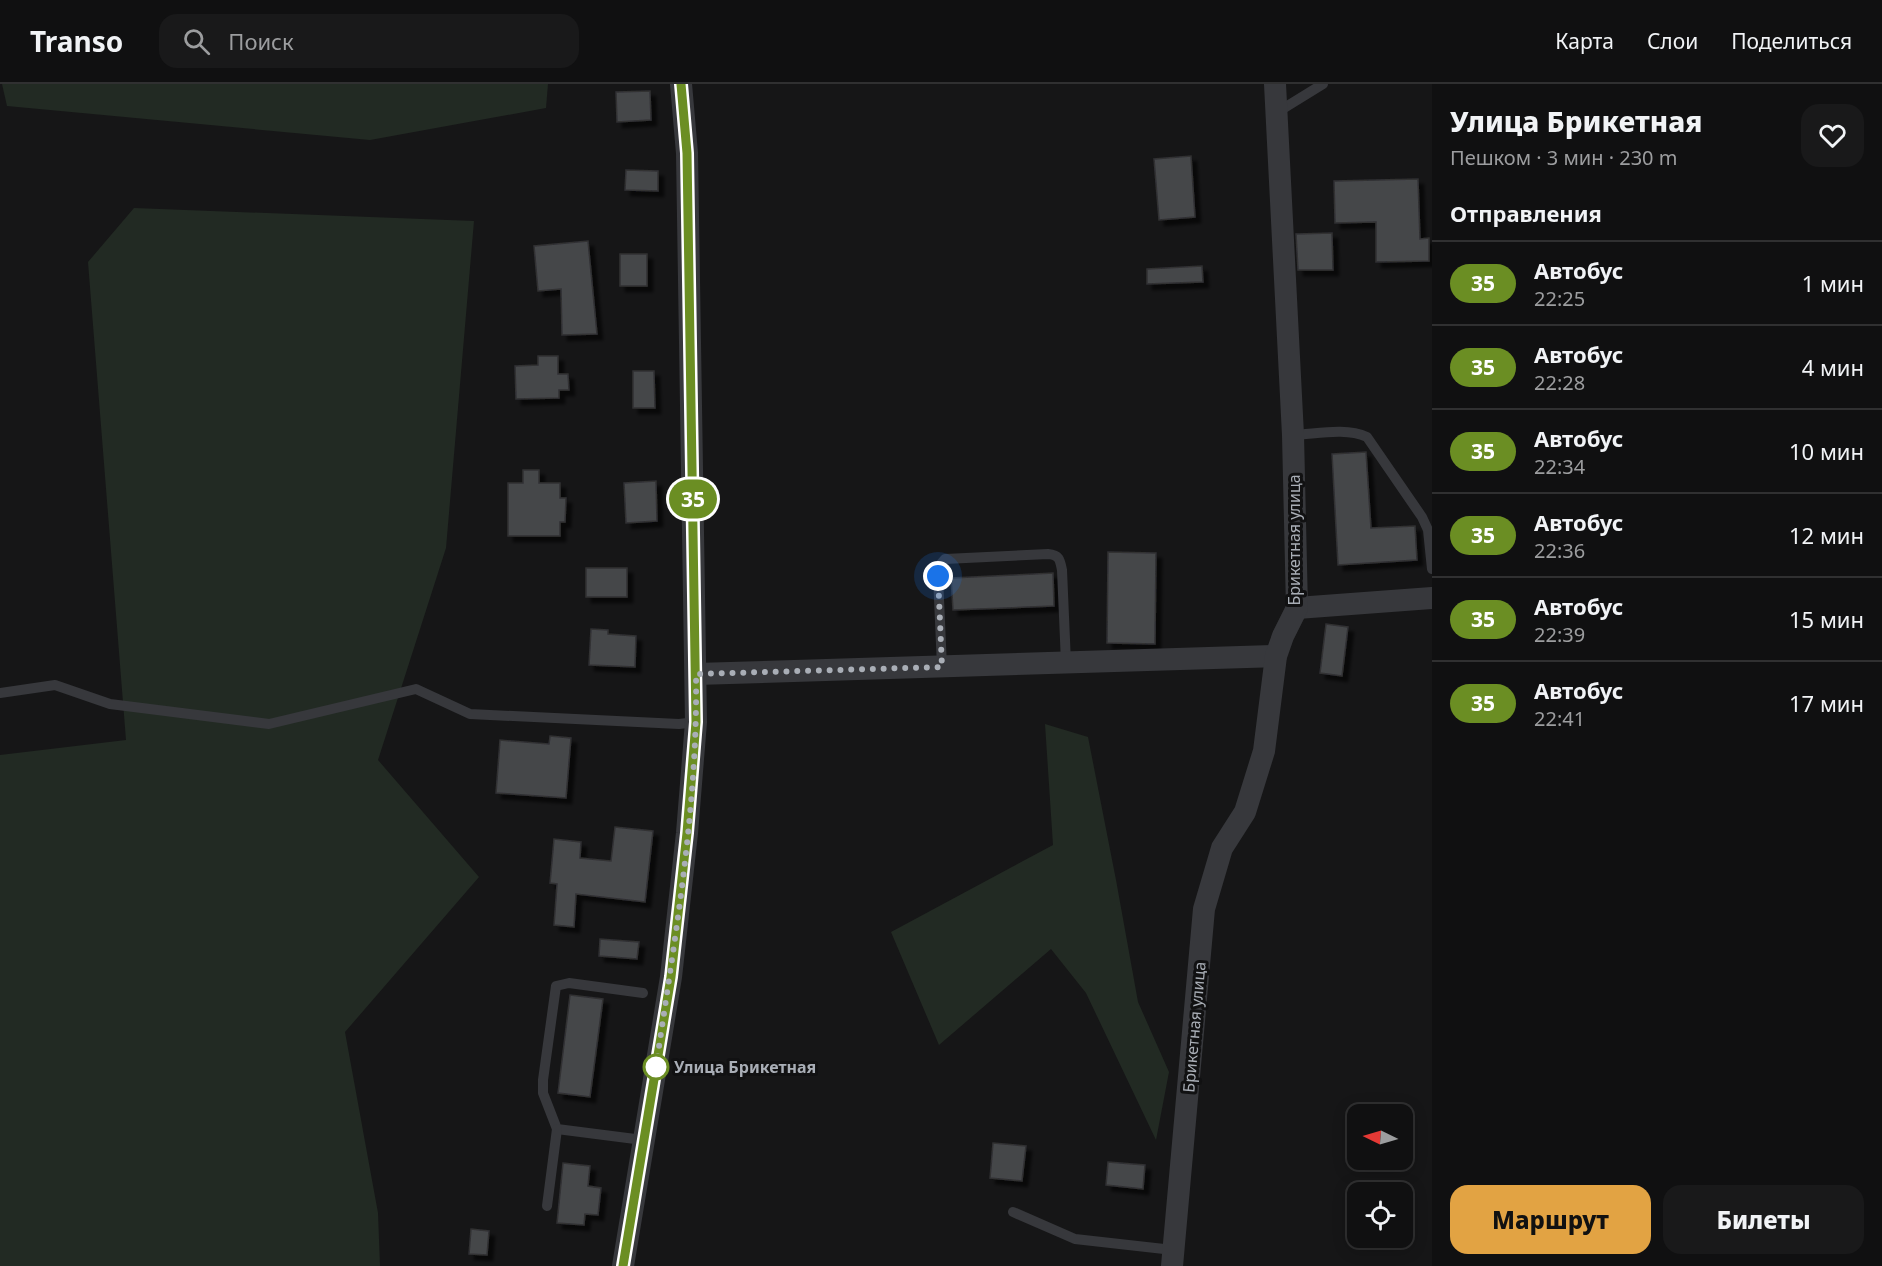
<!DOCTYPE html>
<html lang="ru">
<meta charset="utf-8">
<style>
:root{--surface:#101011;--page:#19191a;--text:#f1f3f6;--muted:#9c9d9f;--line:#303031;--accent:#e2a343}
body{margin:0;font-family:"Noto Sans",sans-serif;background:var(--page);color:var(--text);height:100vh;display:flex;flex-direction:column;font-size:22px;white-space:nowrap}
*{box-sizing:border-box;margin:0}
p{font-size:20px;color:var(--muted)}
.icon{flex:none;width:33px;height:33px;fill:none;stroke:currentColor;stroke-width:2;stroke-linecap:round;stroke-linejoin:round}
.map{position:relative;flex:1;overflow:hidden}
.side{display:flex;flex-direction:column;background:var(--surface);width:450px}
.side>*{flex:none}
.badge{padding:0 12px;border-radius:20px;font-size:21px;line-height:39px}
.needle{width:39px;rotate:275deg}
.buttons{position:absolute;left:1347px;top:1020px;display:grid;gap:12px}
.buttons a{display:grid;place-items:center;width:66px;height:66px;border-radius:12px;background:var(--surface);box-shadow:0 3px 15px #0003,0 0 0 2px var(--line);font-size:30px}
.you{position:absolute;width:30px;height:30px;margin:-15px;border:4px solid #fff;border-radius:50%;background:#1a73e8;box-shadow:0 0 0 9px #1a73e833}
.map>.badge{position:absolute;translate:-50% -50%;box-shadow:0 0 0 3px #fff}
h2{padding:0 18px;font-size:22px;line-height:54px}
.round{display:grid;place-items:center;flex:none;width:63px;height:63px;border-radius:18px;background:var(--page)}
.headline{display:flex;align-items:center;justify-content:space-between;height:102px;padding:0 18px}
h1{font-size:28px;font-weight:800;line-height:45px}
.primary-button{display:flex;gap:12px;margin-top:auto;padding:12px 18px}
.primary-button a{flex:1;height:69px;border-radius:18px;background:var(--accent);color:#111;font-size:24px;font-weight:800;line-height:69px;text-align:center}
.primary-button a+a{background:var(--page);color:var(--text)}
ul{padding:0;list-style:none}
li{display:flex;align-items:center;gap:18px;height:84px;padding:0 18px;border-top:2px solid var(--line)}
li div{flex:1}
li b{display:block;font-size:22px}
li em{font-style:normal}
li .badge{min-width:66px;font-weight:700;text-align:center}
header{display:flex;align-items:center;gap:36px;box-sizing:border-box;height:84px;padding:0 30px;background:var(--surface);border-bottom:2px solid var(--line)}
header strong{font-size:28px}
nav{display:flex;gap:33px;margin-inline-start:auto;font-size:21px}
.search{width:420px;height:54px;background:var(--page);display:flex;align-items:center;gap:15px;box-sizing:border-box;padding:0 21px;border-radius:18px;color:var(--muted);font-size:22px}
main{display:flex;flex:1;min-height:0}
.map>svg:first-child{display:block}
.green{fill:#222a23}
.building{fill:#45464a;stroke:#303033;stroke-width:1.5;filter:url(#shadow)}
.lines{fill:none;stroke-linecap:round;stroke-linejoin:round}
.lane{stroke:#37383c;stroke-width:10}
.street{stroke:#37383c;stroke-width:22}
.line-casing{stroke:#fff;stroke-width:14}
.line{stroke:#6b8e23;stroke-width:9}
.walk{stroke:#a9aeb6;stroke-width:6;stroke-dasharray:0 10.8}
.stop-dot{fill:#fff;stroke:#6b8e23;stroke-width:3}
.labels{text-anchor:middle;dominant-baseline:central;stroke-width:6;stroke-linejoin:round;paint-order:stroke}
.street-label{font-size:16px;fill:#a9aeb6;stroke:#111112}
.stop-label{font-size:16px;font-weight:bold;fill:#a9aeb6;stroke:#111112;text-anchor:start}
</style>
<header>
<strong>Transo</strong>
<div class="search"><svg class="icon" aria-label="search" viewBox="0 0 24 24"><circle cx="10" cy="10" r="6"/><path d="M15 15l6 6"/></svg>Поиск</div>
<nav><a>Карта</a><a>Слои</a><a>Поделиться</a></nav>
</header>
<main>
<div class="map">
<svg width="1432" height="1182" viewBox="0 0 1432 1182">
<defs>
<filter id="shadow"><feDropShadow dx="5.5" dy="5.5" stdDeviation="1.5" flood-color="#0009"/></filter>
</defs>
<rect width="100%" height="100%" fill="#161617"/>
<g class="green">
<path d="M2 0H548L546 24 370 56 7 22Z"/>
<path d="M134 124 474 137 446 464 378 676 479 793 345 948 378 1129 380 1182H0V671L126 656 88 178Z"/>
<path d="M1045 640 1088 653 1116 796 1138 918 1169 988 1156 1056 1086 909 1051 865 939 961 891 848 1053 761Z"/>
</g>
<g class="building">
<path d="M650 7 651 36 617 38 616 8Z"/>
<path d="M1191 72 1195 133 1159 136 1154 75Z"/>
<path d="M626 86 658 87V107L625 106Z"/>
<path d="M1418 95 1420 155 1429 154V177L1376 178V138L1335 139 1334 97Z"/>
<path d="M1332 149 1333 186H1298L1296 150Z"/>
<path d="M588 157 597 250 562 251 561 205 538 207 534 162Z"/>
<rect x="620" y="170" width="27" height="32"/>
<path d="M1202 182 1203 198 1147 200V185Z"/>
<path d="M538 272H558V290H568L569 306H559V314L516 315 515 282 538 281Z"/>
<path d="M633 287H654L655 324H633Z"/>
<path d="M1366 368 1371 444 1415 442 1417 476 1338 481 1332 370Z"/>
<path d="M523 386H539V399H560V414H566L565 438H560V452H508V399H523Z"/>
<path d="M656 397 657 437 626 439 624 399Z"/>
<path d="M1108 468 1156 469 1155 560 1107 559Z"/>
<rect x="586" y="484" width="41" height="29"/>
<path d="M1053 489 1054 522 953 526 951 494Z"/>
<path d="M1326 540 1348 543 1342 592 1320 589Z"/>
<path d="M591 545 608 546V550L636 552 635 583 589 581Z"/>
<path d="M550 652 571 654 566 714 496 709 500 656 549 660Z"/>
<path d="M615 743 653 747 645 818 576 810 574 843 554 841 557 800 550 799 554 755 581 758 580 774 611 777Z"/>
<path d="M600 855 639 858 637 875 599 872Z"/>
<path d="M570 911 603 915 590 1013 558 1009Z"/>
<path d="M993 1059 1026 1062 1022 1097 990 1094Z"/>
<path d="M1108 1078 1145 1081 1143 1105 1106 1101Z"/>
<path d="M563 1079 590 1082 588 1102 601 1104 598 1131 585 1130 584 1141 557 1139Z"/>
<path d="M471 1145 489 1147 487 1171 469 1170Z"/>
</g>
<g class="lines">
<g class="lane">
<path d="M1276 29 1323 0"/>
<path d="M1293 351C1317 350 1345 343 1367 353L1422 433 1428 446 1432 485"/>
<path d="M942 583 938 492 939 482 945 475 1048 470C1059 471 1060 475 1062 486L1066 579"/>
<path d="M0 609 55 601 110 620 269 640 416 605 470 630 679 640 696 638"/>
<path d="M643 909 569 899 556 902 543 996V1009L557 1045 643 1056"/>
<path d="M547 1122 557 1045"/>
<path d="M1013 1128 1075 1155 1173 1166"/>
</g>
<g class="street">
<path d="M1297 524 1432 514"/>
<path d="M696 590 1276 572"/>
<path d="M623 1182 671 893 687 749 696 638 687 69 681 0"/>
<path d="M1172 1182 1204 825 1222 764 1245 728 1264 667 1276 572 1283 552 1297 524 1293 351 1275 0"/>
</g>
</g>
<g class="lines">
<g class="line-casing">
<path id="line" d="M623 1182 671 893 687 749 696 638 687 69 681 0"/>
</g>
<use href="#line" class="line"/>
<path class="walk" d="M656 983C675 853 698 722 696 590L942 583 938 492"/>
</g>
<circle class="stop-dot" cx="656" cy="983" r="12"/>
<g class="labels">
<g class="street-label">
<text transform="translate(1294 456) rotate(-90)">Брикетная улица</text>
<text transform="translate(1194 943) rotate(-85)">Брикетная улица</text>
</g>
<g class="stop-label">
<text x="674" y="983">Улица Брикетная</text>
</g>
</g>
</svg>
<div class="buttons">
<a><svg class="needle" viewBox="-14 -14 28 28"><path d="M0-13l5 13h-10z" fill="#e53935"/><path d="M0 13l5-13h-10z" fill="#9c9d9f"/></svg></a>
<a><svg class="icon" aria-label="locate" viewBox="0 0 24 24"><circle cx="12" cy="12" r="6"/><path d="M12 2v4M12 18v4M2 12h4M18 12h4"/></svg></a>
</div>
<div class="you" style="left:938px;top:492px"></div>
<b class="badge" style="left:693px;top:415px;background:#6b8e23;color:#fff">35</b>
</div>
<section class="side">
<div class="headline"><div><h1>Улица Брикетная</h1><p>Пешком · 3 мин · 230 m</p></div><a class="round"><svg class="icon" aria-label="heart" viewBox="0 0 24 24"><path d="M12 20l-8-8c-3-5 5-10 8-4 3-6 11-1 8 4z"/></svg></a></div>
<h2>Отправления</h2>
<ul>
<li><span class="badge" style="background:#6b8e23;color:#fff">35</span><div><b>Автобус</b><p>22:25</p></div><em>1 мин</em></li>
<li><span class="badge" style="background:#6b8e23;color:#fff">35</span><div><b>Автобус</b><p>22:28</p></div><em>4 мин</em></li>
<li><span class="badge" style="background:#6b8e23;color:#fff">35</span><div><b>Автобус</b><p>22:34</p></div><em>10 мин</em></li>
<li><span class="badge" style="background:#6b8e23;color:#fff">35</span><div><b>Автобус</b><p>22:36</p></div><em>12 мин</em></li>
<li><span class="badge" style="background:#6b8e23;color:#fff">35</span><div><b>Автобус</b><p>22:39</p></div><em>15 мин</em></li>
<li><span class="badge" style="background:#6b8e23;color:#fff">35</span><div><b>Автобус</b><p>22:41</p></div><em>17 мин</em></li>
</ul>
<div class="primary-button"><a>Маршрут</a><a>Билеты</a></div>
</section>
</main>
